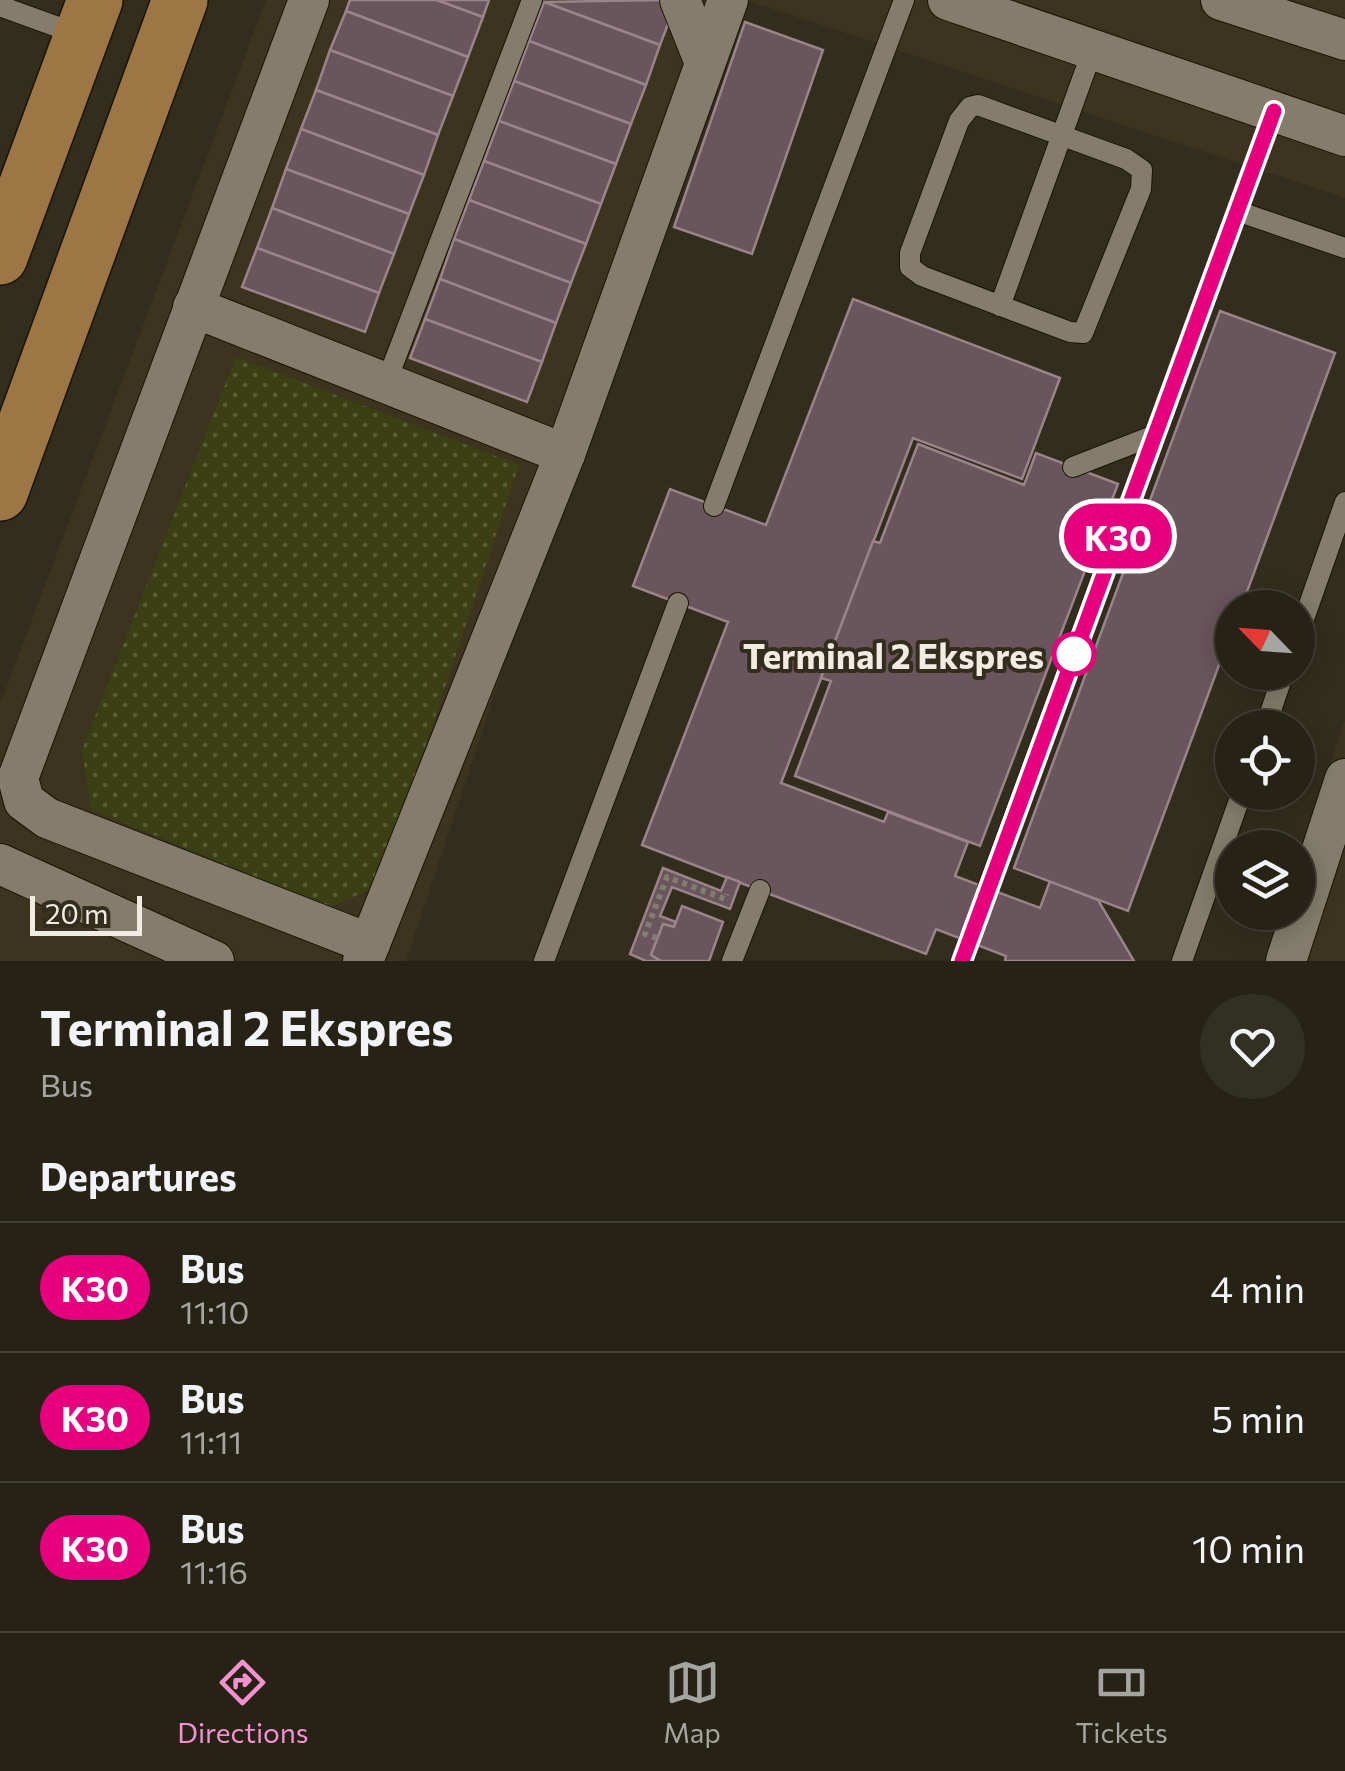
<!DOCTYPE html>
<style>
:root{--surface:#262216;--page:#322f23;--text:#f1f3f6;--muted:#a4a4a1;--line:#423f35;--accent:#f690cf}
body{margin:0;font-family:Commissioner,sans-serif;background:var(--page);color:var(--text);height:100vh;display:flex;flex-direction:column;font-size:38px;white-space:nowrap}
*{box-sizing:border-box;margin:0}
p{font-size:32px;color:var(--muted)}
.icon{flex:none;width:55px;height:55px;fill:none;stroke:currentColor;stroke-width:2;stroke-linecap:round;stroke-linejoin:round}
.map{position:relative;height:961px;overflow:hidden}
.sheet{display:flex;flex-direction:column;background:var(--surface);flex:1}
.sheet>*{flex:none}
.badge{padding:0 20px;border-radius:32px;font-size:35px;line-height:65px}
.needle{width:65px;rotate:295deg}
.tools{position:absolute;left:1215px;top:590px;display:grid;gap:20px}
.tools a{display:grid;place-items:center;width:100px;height:100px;border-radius:50%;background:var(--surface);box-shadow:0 5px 25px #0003,0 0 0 2px var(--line);font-size:50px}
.scale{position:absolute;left:30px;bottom:25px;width:112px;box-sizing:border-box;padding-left:10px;border:5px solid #f0ece2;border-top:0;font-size:28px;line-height:35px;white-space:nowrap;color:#f0ece2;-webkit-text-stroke:8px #332d1d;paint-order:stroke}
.map>.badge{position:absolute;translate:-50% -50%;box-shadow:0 0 0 5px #fff}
h2{padding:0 40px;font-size:38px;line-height:90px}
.round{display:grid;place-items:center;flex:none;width:105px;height:105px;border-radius:52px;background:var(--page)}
.summary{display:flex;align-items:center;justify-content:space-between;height:170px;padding:0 40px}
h1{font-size:48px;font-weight:700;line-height:75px}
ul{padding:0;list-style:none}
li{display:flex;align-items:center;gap:30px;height:130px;padding:0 40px;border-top:2px solid var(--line)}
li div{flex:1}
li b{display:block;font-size:38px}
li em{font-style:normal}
li .badge{min-width:110px;font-weight:700;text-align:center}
.dock{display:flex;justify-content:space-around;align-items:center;height:140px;border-top:2px solid var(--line);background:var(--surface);font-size:28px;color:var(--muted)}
.dock a{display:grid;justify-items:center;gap:5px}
.dock .selected{color:var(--accent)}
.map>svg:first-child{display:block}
.built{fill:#3c341e}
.grass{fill:url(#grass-dots)}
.building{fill:#69555b;stroke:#9a848a;stroke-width:2.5}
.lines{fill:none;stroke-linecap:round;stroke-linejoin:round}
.lane-casing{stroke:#1a1506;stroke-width:22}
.street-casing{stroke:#1a1506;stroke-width:42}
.primary-casing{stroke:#1a1506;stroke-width:58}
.path{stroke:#827d70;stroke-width:6;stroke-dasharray:5 5;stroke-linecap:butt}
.lane{stroke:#847d6b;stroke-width:20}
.street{stroke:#847d6b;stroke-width:40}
.primary{stroke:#9d7645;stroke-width:55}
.line-casing{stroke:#fff;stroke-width:22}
.line{stroke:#e6007e;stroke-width:15}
.stop-dot{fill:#fff;stroke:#e6007e;stroke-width:5}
.labels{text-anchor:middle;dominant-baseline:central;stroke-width:8;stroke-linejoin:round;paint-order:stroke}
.stop-label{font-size:35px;font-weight:bold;fill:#f0ece2;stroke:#332d1d;text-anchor:end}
</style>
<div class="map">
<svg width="1345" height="961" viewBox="0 0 1345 961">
<defs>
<pattern id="grass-dots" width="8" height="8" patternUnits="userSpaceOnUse" patternTransform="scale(2.5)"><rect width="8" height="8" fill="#3a4013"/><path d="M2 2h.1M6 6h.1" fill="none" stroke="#575c35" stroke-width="1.8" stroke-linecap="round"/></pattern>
</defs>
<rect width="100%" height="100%" fill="#332d1d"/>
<g class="built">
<path d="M266 0H725L406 961H0V704Z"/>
<path d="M745 0H1345V198Z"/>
<path d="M1345 719V961H1265L1281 913Z"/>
</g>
<path class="grass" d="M236 357 519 465 379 886 329 907 91 809 82 750Z"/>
<g class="building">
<path d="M350 0H437L483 17 468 57 346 11Z"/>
<path d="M437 0H489L483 17Z"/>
<path d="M660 0 670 19 660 45 544 2Z"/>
<path d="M544 2 660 45 646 85 529 41Z"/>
<path d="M346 11 468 57 453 96 330 50Z"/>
<path d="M745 22 823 50 752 254 674 227Z"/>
<path d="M529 41 646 85 631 124 514 81Z"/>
<path d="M330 50 453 96 438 135 316 90Z"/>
<path d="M514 81 631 124 616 164 499 121Z"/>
<path d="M316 90 438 135 424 175 301 129Z"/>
<path d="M499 121 616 164 601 204 484 161Z"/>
<path d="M301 129 424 175 409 214 286 169Z"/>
<path d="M484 161 601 204 586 244 469 200Z"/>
<path d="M286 169 409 214 394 254 272 208Z"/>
<path d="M469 200 586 244 571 283 454 239Z"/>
<path d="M272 208 394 254 379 293 257 248Z"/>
<path d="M454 239 571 283 556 323 440 279Z"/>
<path d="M257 248 379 293 365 332 242 287Z"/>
<path d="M440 279 556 323 542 362 425 319Z"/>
<path d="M853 299 1060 378 1022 479 913 438 781 783 884 822 888 812 968 842 955 876 1040 908 1050 881 1098 900 1134 961H1005L1006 956 936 929 926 954 642 845 728 622 633 586 670 489 766 525Z"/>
<path d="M1220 311 1335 353 1241 608H1232V630L1128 911 1014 868Z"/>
<path d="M425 319 542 362 527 402 410 358Z"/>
<path d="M918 444 1024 485 1036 453 1118 484 980 846 795 776 831 681 821 678 873 541 880 543Z"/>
<path d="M663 868 721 891 727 877 740 882 730 909 672 887 660 916 676 922 674 927 663 924 651 955 661 961H646L630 954Z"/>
<path d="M682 906 723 922 709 961H661L651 955 663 924 674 927Z"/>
</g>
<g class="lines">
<g class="lane-casing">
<g id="lane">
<path d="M0 6 80 35"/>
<path d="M978 105 1126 159 1142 170 1141 189 1083 333 1070 332 922 276 910 267V253L959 121 970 107Z"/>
<path d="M1237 211 1345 248"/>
<path d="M1000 306 1093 49"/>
<path d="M386 383 532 0"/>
<path d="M1073 467 1155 435"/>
<path d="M714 506 904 0"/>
<path d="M1298 636 1345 502"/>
<path d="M1265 728 1284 672"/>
<path d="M988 888 1274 111"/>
<path d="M544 961 678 603"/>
<path d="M732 961 760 890"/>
<path d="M962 961 969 941"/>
<path d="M1182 961 1242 792"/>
</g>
</g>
<g class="street-casing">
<g id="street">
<path d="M309 0 18 778 24 801 47 818 370 944"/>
<path d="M680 0 705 63"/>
<path d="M948 0 1345 136"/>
<path d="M1221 0 1345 40"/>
<path d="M193 307 565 454"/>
<path d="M0 864 214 961"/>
<path d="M363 961 565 454 728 0"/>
<path d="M1286 961 1345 779"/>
</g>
</g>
<g class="primary-casing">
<g id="primary">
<path d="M0 257 95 0"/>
<path d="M0 493 180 0"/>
</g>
</g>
<path class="path" d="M657 938 645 934 667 877 725 899 727 894"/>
<use href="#lane" class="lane"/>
<use href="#street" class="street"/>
<use href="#primary" class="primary"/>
</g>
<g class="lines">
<g class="line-casing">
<path id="line" d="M962 961 1274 111"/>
</g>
<use href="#line" class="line"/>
</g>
<circle class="stop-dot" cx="1074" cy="654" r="20"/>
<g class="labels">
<g class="stop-label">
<text x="1044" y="654">Terminal 2 Ekspres</text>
</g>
</g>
</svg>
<div class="tools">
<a><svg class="needle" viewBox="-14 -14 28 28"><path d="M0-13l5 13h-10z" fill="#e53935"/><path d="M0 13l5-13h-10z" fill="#a4a4a1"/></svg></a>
<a><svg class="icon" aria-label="locate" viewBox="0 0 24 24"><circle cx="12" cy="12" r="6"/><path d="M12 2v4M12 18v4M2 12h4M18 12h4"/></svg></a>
<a><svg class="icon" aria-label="layers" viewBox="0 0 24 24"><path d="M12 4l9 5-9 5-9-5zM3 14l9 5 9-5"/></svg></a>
</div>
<div class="scale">20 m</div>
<b class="badge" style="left:1118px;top:536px;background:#e6007e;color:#fff">K30</b>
</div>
<section class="sheet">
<div class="summary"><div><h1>Terminal 2 Ekspres</h1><p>Bus</p></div><a class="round"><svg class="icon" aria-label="heart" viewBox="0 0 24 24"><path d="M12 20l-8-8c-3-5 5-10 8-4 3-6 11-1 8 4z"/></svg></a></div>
<h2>Departures</h2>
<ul>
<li><span class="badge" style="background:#e6007e;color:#fff">K30</span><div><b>Bus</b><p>11:10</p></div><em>4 min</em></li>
<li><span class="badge" style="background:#e6007e;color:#fff">K30</span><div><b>Bus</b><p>11:11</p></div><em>5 min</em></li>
<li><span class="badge" style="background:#e6007e;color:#fff">K30</span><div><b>Bus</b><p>11:16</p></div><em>10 min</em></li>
</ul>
</section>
<nav class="dock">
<a class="selected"><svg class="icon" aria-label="directions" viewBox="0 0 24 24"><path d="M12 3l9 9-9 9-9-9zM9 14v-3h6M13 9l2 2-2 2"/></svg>Directions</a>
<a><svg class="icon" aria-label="map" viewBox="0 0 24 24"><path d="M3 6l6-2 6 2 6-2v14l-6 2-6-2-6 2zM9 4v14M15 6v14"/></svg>Map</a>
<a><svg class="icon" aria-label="tickets" viewBox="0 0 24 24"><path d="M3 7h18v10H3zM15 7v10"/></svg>Tickets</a>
</nav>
